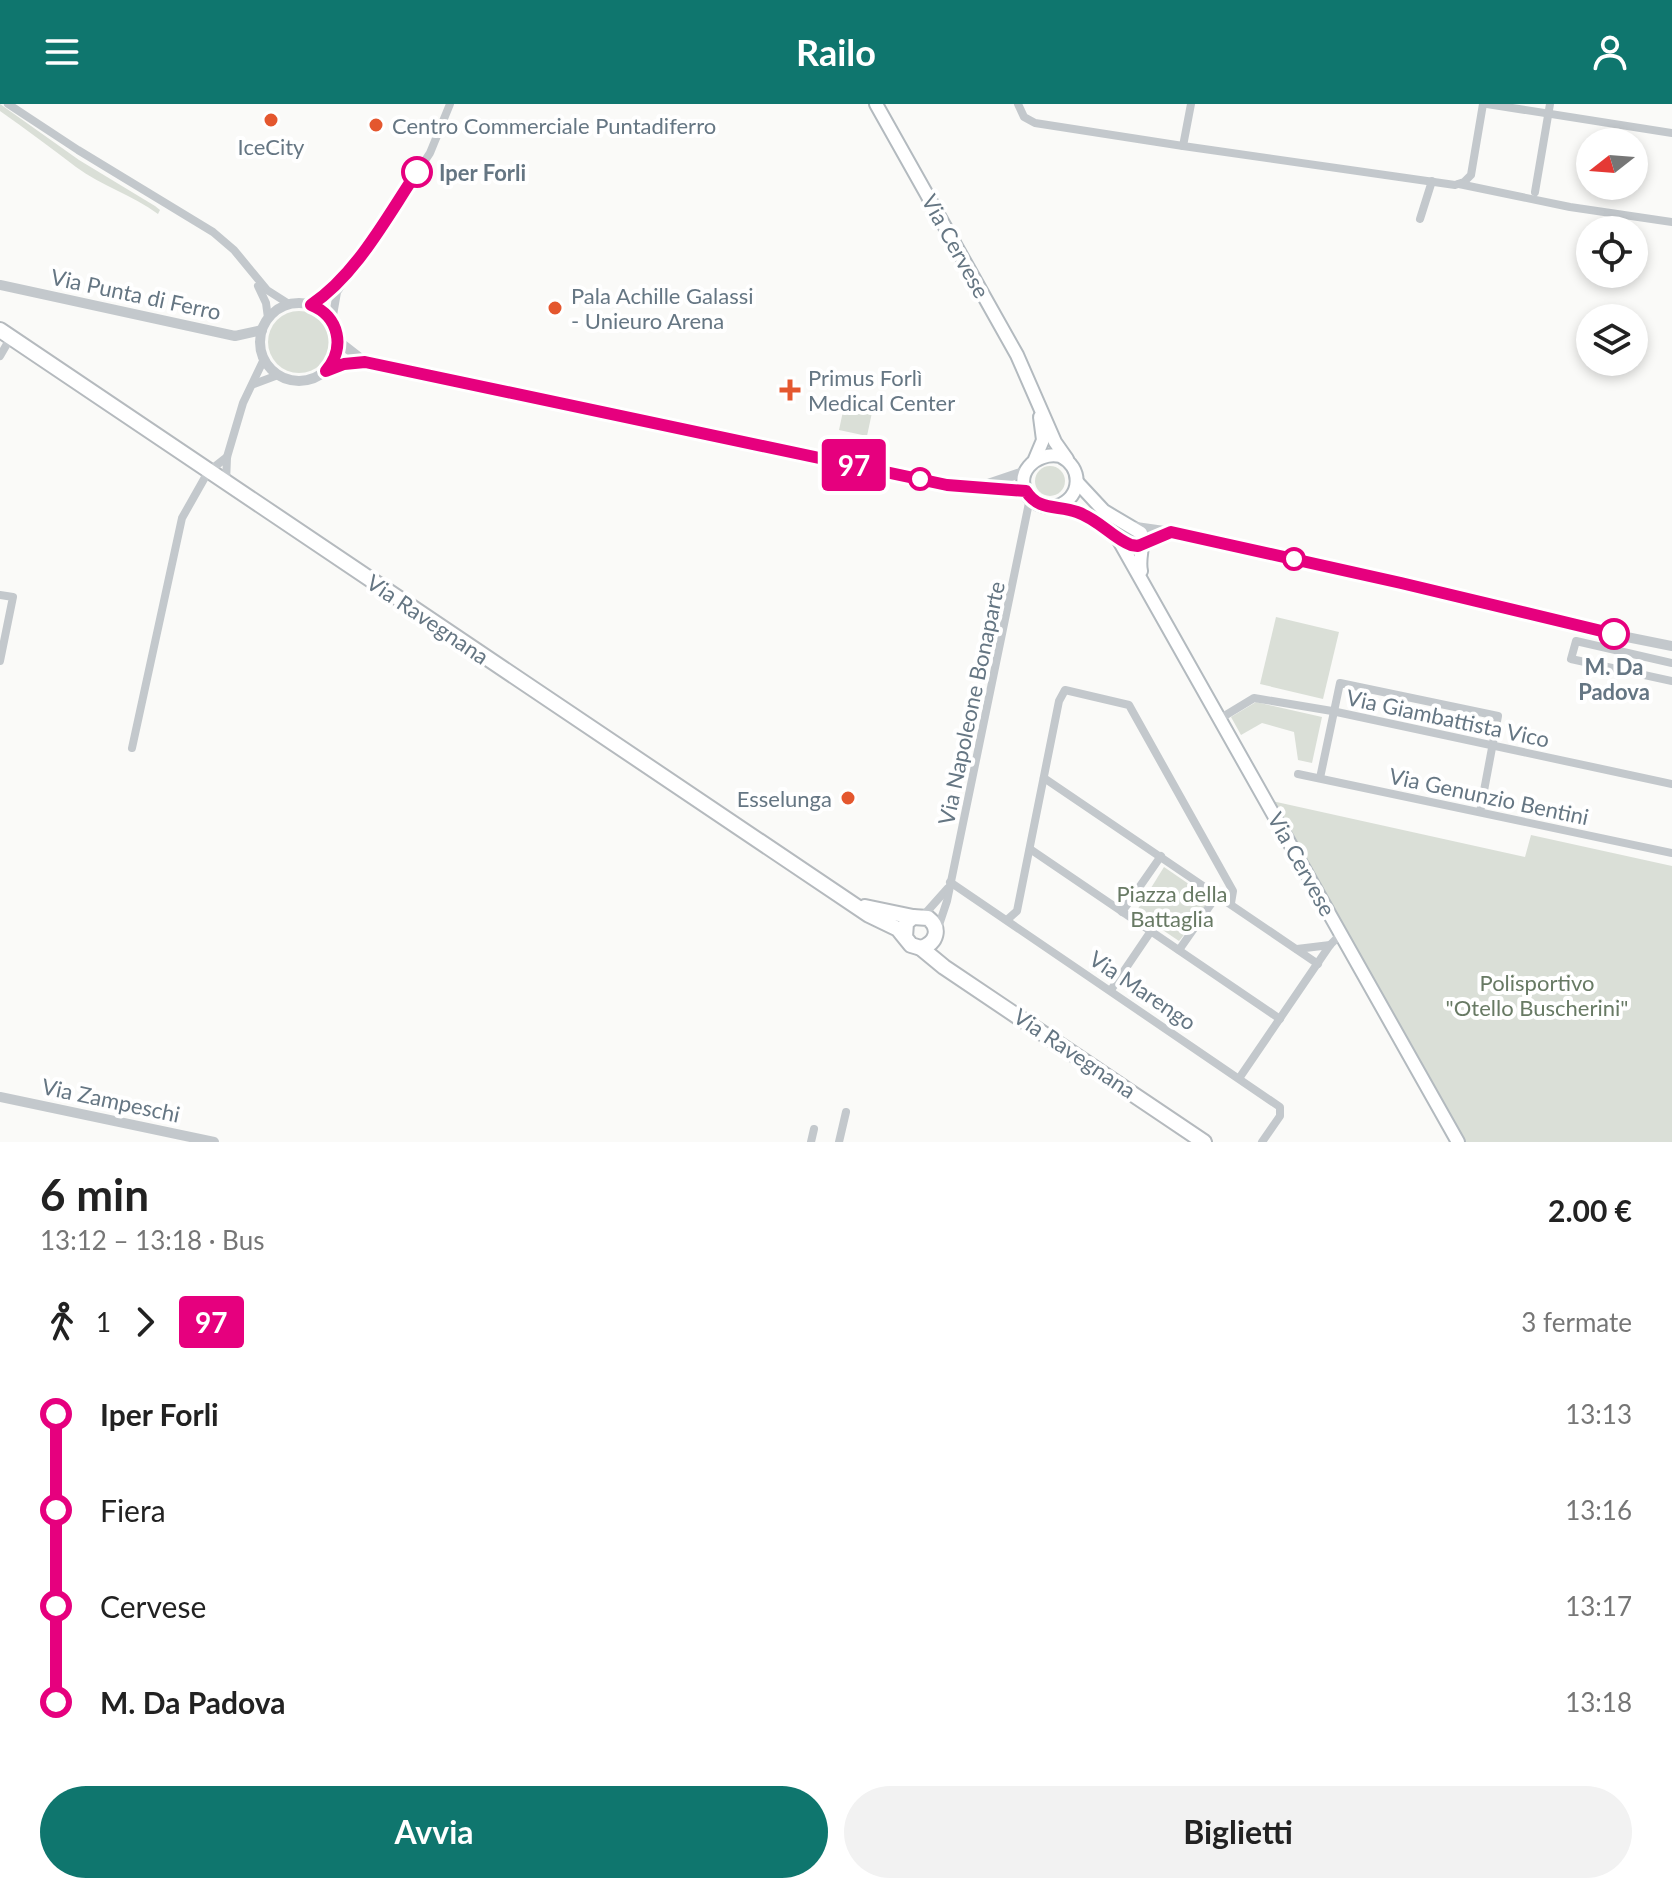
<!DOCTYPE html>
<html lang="it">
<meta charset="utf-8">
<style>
:root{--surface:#fff;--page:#f2f2f2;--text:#222;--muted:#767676;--accent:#0f766e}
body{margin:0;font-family:Lato,sans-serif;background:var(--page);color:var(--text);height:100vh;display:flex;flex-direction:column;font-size:30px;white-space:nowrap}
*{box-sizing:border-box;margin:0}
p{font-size:26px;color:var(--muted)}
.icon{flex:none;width:44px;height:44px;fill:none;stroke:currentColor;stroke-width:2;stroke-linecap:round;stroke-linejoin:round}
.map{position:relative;height:1038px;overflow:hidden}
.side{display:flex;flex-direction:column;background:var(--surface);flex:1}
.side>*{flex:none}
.badge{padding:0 16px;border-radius:6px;font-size:28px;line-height:52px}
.needle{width:52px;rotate:253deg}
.controls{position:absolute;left:1576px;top:24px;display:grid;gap:16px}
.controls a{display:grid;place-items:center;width:72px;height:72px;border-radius:50%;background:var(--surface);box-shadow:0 4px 12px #0003;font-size:40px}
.map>.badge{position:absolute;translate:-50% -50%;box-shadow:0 0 0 4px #fff}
.legs{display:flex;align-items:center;gap:12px;height:88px;padding:0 40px;font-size:26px}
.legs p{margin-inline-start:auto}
.head{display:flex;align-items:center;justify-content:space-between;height:136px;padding:0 40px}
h1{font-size:44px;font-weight:700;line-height:60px}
.action{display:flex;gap:16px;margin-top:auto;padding:16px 40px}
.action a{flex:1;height:92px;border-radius:48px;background:var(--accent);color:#fff;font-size:32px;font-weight:700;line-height:92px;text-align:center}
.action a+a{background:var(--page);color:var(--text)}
ul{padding:0 40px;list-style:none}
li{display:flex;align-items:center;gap:28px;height:96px;font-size:30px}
li i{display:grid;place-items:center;width:12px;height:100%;margin:0 10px;background:currentColor}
li i::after{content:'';width:20px;height:20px;margin:-10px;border:6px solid;border-radius:50%;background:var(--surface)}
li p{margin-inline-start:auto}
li:first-child i{background:linear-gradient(#0000 50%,currentColor 0)}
li:last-child i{background:linear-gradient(currentColor 50%,#0000 0)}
header{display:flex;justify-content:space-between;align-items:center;height:104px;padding:0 40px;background:var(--accent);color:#fff;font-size:36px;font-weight:700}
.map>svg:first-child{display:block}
.green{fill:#dadfd7}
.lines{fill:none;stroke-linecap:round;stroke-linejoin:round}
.secondary-casing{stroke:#b3babf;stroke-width:16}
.primary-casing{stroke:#b5babe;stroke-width:18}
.minor{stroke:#c3c8cc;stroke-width:8}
.tertiary{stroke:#c3c8cc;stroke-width:10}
.secondary{stroke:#fff;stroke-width:12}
.primary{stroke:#fff;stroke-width:14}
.line-1-casing{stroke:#fff;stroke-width:18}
.line-1{stroke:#e6007e;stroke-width:12}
.poi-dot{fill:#e4572e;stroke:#fff;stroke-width:3}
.stop-1-dot{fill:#fff;stroke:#e6007e;stroke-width:4}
.labels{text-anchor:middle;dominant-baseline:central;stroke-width:8;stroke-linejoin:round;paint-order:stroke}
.poi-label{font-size:22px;fill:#657683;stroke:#fff;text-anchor:start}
.stop-label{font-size:22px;font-weight:bold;fill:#657683;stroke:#fff;text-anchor:start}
.street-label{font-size:22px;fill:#657683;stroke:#fff}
.park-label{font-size:22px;fill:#687a64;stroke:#fff}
</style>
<header><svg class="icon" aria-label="menu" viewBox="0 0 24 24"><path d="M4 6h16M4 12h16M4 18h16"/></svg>Railo<svg class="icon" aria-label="person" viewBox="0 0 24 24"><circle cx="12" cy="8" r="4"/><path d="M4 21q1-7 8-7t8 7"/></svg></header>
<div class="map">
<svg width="1672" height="1038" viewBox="0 0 1672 1038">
<rect width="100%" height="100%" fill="#fafaf8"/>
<g class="green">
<path d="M0 0 79 56 155 102 160 106 158 110C132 91 102 82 76 63 51 44 26 25 0 7Z"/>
<circle cx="299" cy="238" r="31"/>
<path d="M846 293 874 299 867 332 839 326Z"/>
<circle cx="1050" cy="377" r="15"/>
<path d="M1276 513 1339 528 1323 595 1260 580Z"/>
<path d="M1256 598 1322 613 1312 659 1298 656 1294 628 1262 619 1241 631 1231 613Z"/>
<path d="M1272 697 1525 753 1531 731 1672 762V1038H1464Z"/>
<path d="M1164 763 1212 796 1179 837 1136 808Z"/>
</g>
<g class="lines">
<g class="secondary-casing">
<g id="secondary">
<path d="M876 0 1017 251 1055 338 1067 355"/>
<path d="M1035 355 1043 336 1040 313"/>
<path d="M1077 378 1104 407 1141 429C1145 441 1138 453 1141 467"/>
<path d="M1058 402C1082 392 1083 364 1060 352 1036 347 1011 371 1030 394 1041 406 1058 402 1072 406 1099 415 1109 431 1131 441L1143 439"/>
<path d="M1117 433 1458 1038"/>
</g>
</g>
<g class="primary-casing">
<g id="primary">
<path d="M0 226 869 811 898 825 911 841 921 844C937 839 941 824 928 814L913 813 906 819 905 833"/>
<path d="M865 803 913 813"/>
<path d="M921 844 944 863 1204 1038"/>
</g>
</g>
<g class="minor">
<path d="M8 0 78 46 213 128 234 146 267 186 289 200"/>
<path d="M1018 0 1024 13 1035 19 1183 42"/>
<path d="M1191 0 1183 42 1455 81 1464 78 1471 71 1483 0"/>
<path d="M1487 0 1672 29"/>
<path d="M1459 80 1570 103 1672 118"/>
<path d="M1535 88 1550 0"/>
<path d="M1420 115 1432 77"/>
<path d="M258 182 266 199 268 214"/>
<path d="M311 201 324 192 339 177"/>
<path d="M332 217 337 188 430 49 450 0"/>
<path d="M0 252 11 233"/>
<path d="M254 280 278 271"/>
<path d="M226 379 227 353 243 299 264 255"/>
<path d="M0 491 13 493 0 557"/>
<path d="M1672 559 1576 537 1571 555 1672 577"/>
<path d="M1221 614 1254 594 1332 607 1672 680"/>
<path d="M132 644 182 414 208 368 227 353"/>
<path d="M1298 670 1672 749"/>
<path d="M1044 674 1318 860"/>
<path d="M1320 674 1340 579 1498 612 1480 708"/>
<path d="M1030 745 1280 915"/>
<path d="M950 778 1280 1003V1012L1262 1038"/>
<path d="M1122 808 1161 752"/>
<path d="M923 812 948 784"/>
<path d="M1008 815 1017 807 1059 597 1065 586 1129 601 1233 787 1231 799"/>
<path d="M937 827 947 797 1030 394"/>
<path d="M1297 845 1330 841"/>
<path d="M1179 846 1218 790"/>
<path d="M1111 886 1151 827"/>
<path d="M1240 973 1330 841 1341 830"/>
<path d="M811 1038 814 1025"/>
<path d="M839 1038 846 1008"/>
</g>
<g class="tertiary">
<path d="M0 181 235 232 262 226"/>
<circle cx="299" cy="238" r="39"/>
<path d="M338 237 365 258 947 381 1026 387"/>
<path d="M327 266 344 260 365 258"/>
<path d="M982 382 1026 367"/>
<path d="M1136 423 1171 428 1401 479 1577 523 1672 542"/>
<path d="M0 993 214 1038"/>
</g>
<use href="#secondary" class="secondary"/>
<use href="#primary" class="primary"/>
</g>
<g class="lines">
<g class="line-1-casing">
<path id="line-1" d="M417 68C386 114 357 170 311 201 339 212 346 244 326 267L344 260 365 258 947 381 1026 387C1038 407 1058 401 1077 408 1100 416 1111 433 1131 441L1138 442 1171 428 1401 479 1614 530"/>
</g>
<use href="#line-1" class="line-1"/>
</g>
<g class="poi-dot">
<circle cx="271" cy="16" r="8"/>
<circle cx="376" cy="21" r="8"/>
<circle cx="555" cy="204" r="8"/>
<path d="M786 274h8v8h8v8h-8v8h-8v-8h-8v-8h8z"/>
<circle cx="848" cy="694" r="8"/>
</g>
<g class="stop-1-dot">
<circle cx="417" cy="68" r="14"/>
<circle cx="920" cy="375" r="10"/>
<circle cx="1294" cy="455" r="10"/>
<circle cx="1614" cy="530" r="14"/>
</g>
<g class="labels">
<g class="poi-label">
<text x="392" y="21">Centro Commerciale Puntadiferro</text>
<text x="271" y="42" text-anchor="middle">IceCity</text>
<text x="571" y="191">Pala Achille Galassi<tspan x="571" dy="25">- Unieuro Arena</tspan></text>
<text x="808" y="273">Primus Forlì<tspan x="808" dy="25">Medical Center</tspan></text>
<text x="832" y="694" text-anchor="end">Esselunga</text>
</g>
<g class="stop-label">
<text x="439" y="68">Iper Forli</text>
<text x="1614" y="562" text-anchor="middle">M. Da<tspan x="1614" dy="25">Padova</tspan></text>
</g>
<g class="street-label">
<text transform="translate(956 142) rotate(61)">Via Cervese</text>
<text transform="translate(136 190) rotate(12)">Via Punta di Ferro</text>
<text transform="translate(428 515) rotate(34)">Via Ravegnana</text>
<text transform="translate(971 599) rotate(-78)">Via Napoleone Bonaparte</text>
<text transform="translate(1448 614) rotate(12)">Via Giambattista Vico</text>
<text transform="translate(1489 692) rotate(12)">Via Genunzio Bentini</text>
<text transform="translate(1302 760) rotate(61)">Via Cervese</text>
<text transform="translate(1143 886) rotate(34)">Via Marengo</text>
<text transform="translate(1075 949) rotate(34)">Via Ravegnana</text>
<text transform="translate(111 996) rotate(12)">Via Zampeschi</text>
</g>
<g class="park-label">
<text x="1172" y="789">Piazza della<tspan x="1172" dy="25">Battaglia</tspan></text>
<text x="1537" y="878">Polisportivo<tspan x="1537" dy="25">"Otello Buscherini"</tspan></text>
</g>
</g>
</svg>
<div class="controls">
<a><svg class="needle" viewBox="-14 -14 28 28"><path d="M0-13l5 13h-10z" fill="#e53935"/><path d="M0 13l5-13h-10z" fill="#767676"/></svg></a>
<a><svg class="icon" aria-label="locate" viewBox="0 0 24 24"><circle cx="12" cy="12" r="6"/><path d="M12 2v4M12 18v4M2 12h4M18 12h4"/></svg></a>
<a><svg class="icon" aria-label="layers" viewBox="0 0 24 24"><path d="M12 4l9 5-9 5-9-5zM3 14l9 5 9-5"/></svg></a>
</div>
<b class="badge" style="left:854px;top:361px;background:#e6007e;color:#fff">97</b>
</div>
<section class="side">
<div class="head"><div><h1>6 min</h1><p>13:12 – 13:18 · Bus</p></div><b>2.00 €</b></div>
<div class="legs"><svg class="icon" aria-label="walk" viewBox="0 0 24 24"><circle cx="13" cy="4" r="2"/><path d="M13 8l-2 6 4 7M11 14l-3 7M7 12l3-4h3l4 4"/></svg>1<svg class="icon" aria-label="forward" viewBox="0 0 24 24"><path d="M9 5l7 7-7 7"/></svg><b class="badge" style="background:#e6007e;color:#fff">97</b><p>3 fermate</p></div>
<ul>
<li><i style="color:#e6007e"></i><b>Iper Forli</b><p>13:13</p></li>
<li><i style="color:#e6007e"></i><span>Fiera</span><p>13:16</p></li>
<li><i style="color:#e6007e"></i><span>Cervese</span><p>13:17</p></li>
<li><i style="color:#e6007e"></i><b>M. Da Padova</b><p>13:18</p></li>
</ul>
<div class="action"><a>Avvia</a><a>Biglietti</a></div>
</section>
